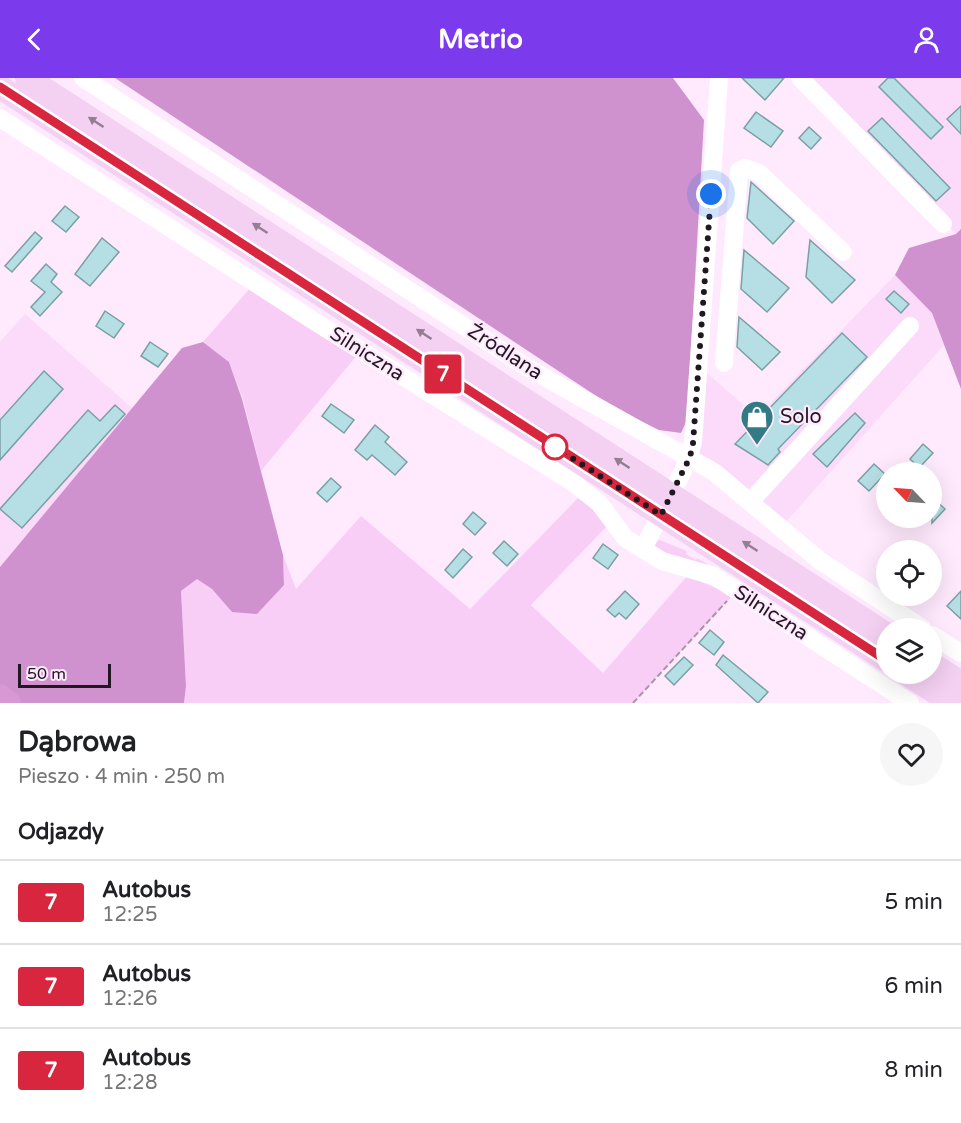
<!DOCTYPE html>
<html lang="pl">
<meta charset="utf-8">
<style>
:root{--surface:#fff;--page:#f6f6f6;--text:#202124;--muted:#757577;--line:#e0e0e0;--accent:#7c3aed}
body{margin:0;font-family:"Varela Round",sans-serif;background:var(--page);color:var(--text);height:100vh;display:flex;flex-direction:column;font-size:22px;white-space:nowrap}
*{box-sizing:border-box;margin:0}
p{font-size:20px;color:var(--muted)}
.icon{flex:none;width:33px;height:33px;fill:none;stroke:currentColor;stroke-width:2;stroke-linecap:round;stroke-linejoin:round}
.map{position:relative;height:625px;overflow:hidden}
.panel{display:flex;flex-direction:column;background:var(--surface);flex:1}
.panel>*{flex:none}
.badge{padding:0 12px;border-radius:4px;font-size:21px;line-height:39px}
.needle{width:39px;rotate:295deg}
.controls{position:absolute;left:876px;top:384px;display:grid;gap:12px}
.controls a{display:grid;place-items:center;width:66px;height:66px;border-radius:50%;background:var(--surface);box-shadow:0 6px 24px #0002;font-size:30px}
.scale{position:absolute;left:18px;bottom:15px;width:93px;box-sizing:border-box;padding-left:6px;border:3px solid #211720;border-top:0;font-size:16px;line-height:21px;white-space:nowrap;color:#211720;-webkit-text-stroke:4px #ffe9fd;paint-order:stroke}
.you{position:absolute;width:30px;height:30px;margin:-15px;border:4px solid #fff;border-radius:50%;background:#1a73e8;box-shadow:0 0 0 9px #1a73e833}
.map>.badge{position:absolute;translate:-50% -50%;box-shadow:0 0 0 3px #fff}
h2{padding:0 18px;font-size:22px;line-height:54px}
.round{display:grid;place-items:center;flex:none;width:63px;height:63px;border-radius:32px;background:var(--page)}
.headline{display:flex;align-items:center;justify-content:space-between;height:102px;padding:0 18px}
h1{font-size:28px;font-weight:700;line-height:45px}
ul{padding:0;list-style:none}
li{display:flex;align-items:center;gap:18px;height:84px;padding:0 18px;border-top:2px solid var(--line)}
li div{flex:1}
li b{display:block;font-size:22px}
li em{font-style:normal}
li .badge{min-width:66px;font-weight:700;text-align:center}
header{display:flex;justify-content:space-between;align-items:center;height:78px;padding:0 18px;background:var(--accent);color:#fff;font-size:27px;font-weight:700}
.map>svg:first-child{display:block}
.built{fill:#fcdbfa}
.green{fill:#f9cef6}
.forest{fill:#d092ce}
.lines{fill:none;stroke-linecap:round;stroke-linejoin:round}
.river{stroke:#d798d4;stroke-width:22}
.building{fill:#b6dfe5;stroke:#79a0a5;stroke-width:1.5}
.path{stroke:#a897a6;stroke-width:2;stroke-dasharray:6 3;stroke-linecap:butt}
.minor{stroke:#fff;stroke-width:18}
.major{stroke:#f4d0f2;stroke-width:24}
.oneway{fill:#957d94}
.line-casing{stroke:#fff;stroke-width:14}
.line{stroke:#d7263d;stroke-width:9}
.walk{stroke:#211720;stroke-width:6;stroke-dasharray:0 10.8}
.stop-dot{fill:#fff;stroke:#d7263d;stroke-width:3}
.labels{text-anchor:middle;dominant-baseline:central;stroke-width:4.5;stroke-linejoin:round;paint-order:stroke}
.street-label{font-size:20px;fill:#211720;stroke:#ffe9fd}
.poi-label{font-size:20px;fill:#211720;stroke:#ffe9fd;text-anchor:start}
</style>
<header><svg class="icon" aria-label="back" viewBox="0 0 24 24"><path d="M15 5l-7 7 7 7"/></svg>Metrio<svg class="icon" aria-label="person" viewBox="0 0 24 24"><circle cx="12" cy="8" r="4"/><path d="M4 21q1-7 8-7t8 7"/></svg></header>
<div class="map">
<svg width="961" height="625" viewBox="0 0 961 625">
<rect width="100%" height="100%" fill="#ffe9fd"/>
<g class="built">
<path d="M807 0H961V151L956 156Z"/>
<path d="M895 197 932 235 944 267 784 446 715 384 700 376 707 295 757 339Z"/>
<path d="M25 236 132 330 0 489V264Z"/>
</g>
<g class="green">
<path d="M252 208 358 276 261 393 243 321 229 284 203 264Z"/>
<path d="M580 418 608 447 531 527 603 595 687 498 733 517 633 625H184L186 608 181 513 197 500 212 511 232 534 284 507 283 477 296 511 361 438 470 531Z"/>
<path d="M660 462 687 473 686 476 696 482 697 480 709 487 671 480 654 468 655 463Z"/>
</g>
<g class="forest">
<path d="M115 0H673L704 42 687 342 681 355 659 352 616 331Z"/>
<path d="M961 151V311L932 235 895 197 909 170 956 156Z"/>
<path d="M203 264 229 284 242 321 283 477 284 507 257 536 232 534 212 511 197 501 181 513 186 608 184 625H0V489L182 270Z"/>
</g>
<g class="lines">
<path class="river" d="M0 617 10 625"/>
</g>
<g class="building">
<path d="M742 0H784L765 22Z"/>
<path d="M888 0H894L943 49 931 61 879 9Z"/>
<path d="M961 28V56L947 41Z"/>
<path d="M756 34 783 53 771 69 744 50Z"/>
<path d="M882 40 950 110 936 123 868 53Z"/>
<path d="M809 49 821 60 811 71 799 60Z"/>
<path d="M751 104 794 143 773 166 747 140Z"/>
<path d="M65 128 79 139 66 154 52 143Z"/>
<path d="M35 154 42 160 12 194 5 188Z"/>
<path d="M102 160 119 174 90 208 75 196Z"/>
<path d="M810 162 855 202 832 225 806 199Z"/>
<path d="M744 172 789 210 767 234 741 211Z"/>
<path d="M46 186 57 196 51 204 62 214 40 238 31 229 45 214 31 203Z"/>
<path d="M894 213 909 226 901 235 886 221Z"/>
<path d="M105 233 124 246 114 260 96 248Z"/>
<path d="M739 239 780 274 762 292 737 269Z"/>
<path d="M842 255 867 279 778 371 780 374 768 387 735 366Z"/>
<path d="M150 264 168 276 158 289 141 278Z"/>
<path d="M44 293 63 311 0 382V342Z"/>
<path d="M331 326 354 342 344 355 322 338Z"/>
<path d="M115 327 125 336 22 450 0 431 88 332 100 343Z"/>
<path d="M855 335 865 345 827 389 813 376Z"/>
<path d="M375 347 389 359 385 364 407 384 395 397 372 377 367 382 355 372Z"/>
<path d="M923 366 933 375 919 390 910 381Z"/>
<path d="M874 386 885 396 869 413 858 403Z"/>
<path d="M331 400 341 409 327 424 317 415Z"/>
<path d="M932 419 945 431 932 445Z"/>
<path d="M473 434 486 445 475 457 463 446Z"/>
<path d="M504 463 518 476 507 488 493 475Z"/>
<path d="M603 466 618 477 608 491 593 480Z"/>
<path d="M463 471 472 479 453 500 445 492Z"/>
<path d="M625 513 639 526 626 541 619 535 615 539 607 532Z"/>
<path d="M961 513V541L947 528Z"/>
<path d="M710 552 724 564 714 577 699 565Z"/>
<path d="M723 577 768 614 758 625 716 587Z"/>
<path d="M684 579 693 587 674 607 665 598Z"/>
</g>
<g class="lines">
<path class="path" d="M633 625 727 523"/>
<g class="minor">
<path d="M83 0 528 290 714 394 819 482 922 550"/>
<path d="M800 0 943 146"/>
<path d="M0 40 317 245 571 403 599 425 625 460 662 483 714 498 910 625"/>
<path d="M724 285 739 93 745 90 759 95 843 174"/>
<path d="M750 424 910 248"/>
<path d="M643 471 683 393 693 365 719 0"/>
<path d="M932 557 961 575"/>
</g>
<g class="major">
<path d="M27 0 886 556"/>
<path d="M0 9 886 582"/>
<path d="M932 586 961 605"/>
<path d="M907 596 952 625"/>
</g>
</g>
<defs><path id="oneway-solid" d="M-6-.8H1V-3.2L6.5 0L1 3.2V.8H-6Z" transform="scale(1.5)"/></defs>
<g class="oneway">
<use href="#oneway-solid" transform="translate(96 44) rotate(-147)"/>
<use href="#oneway-solid" transform="translate(260 150) rotate(-147)"/>
<use href="#oneway-solid" transform="translate(424 256) rotate(-147)"/>
<use href="#oneway-solid" transform="translate(622 385) rotate(-147)"/>
<use href="#oneway-solid" transform="translate(750 468) rotate(-147)"/>
</g>
<g class="lines">
<g class="line-casing">
<path id="line" d="M0 9 886 582"/>
</g>
<use href="#line" class="line"/>
<path class="walk" d="M555 369 661 437 690 379 693 365 711 116"/>
</g>
<defs>
<g id="shop-pin" transform="scale(1.725)"><path d="M0 17L-7.5 6A9.5 9.5 0 1 1 7.5 6Z" fill="#337b84" stroke="#ffe9fd"/><path d="M-5-2.5h2.3a2.7 3.5 0 0 1 5.4 0H5L5.5 6h-11ZM-1.5-2.5h3a1.5 2.3 0 0 0-3 0Z" fill="#fff"/></g>
</defs>
<g fill-rule="evenodd">
<use href="#shop-pin" x="757" y="339"/>
</g>
<circle class="stop-dot" cx="555" cy="369" r="12"/>
<g class="labels">
<g class="street-label">
<text transform="translate(505 274) rotate(33)">Źródlana</text>
<text transform="translate(367 276) rotate(32)">Silniczna</text>
<text transform="translate(771 535) rotate(33)">Silniczna</text>
</g>
<g class="poi-label">
<text x="780" y="339">Solo</text>
</g>
</g>
</svg>
<div class="controls">
<a><svg class="needle" viewBox="-14 -14 28 28"><path d="M0-13l5 13h-10z" fill="#e53935"/><path d="M0 13l5-13h-10z" fill="#757577"/></svg></a>
<a><svg class="icon" aria-label="locate" viewBox="0 0 24 24"><circle cx="12" cy="12" r="6"/><path d="M12 2v4M12 18v4M2 12h4M18 12h4"/></svg></a>
<a><svg class="icon" aria-label="layers" viewBox="0 0 24 24"><path d="M12 4l9 5-9 5-9-5zM3 14l9 5 9-5"/></svg></a>
</div>
<div class="scale">50 m</div>
<div class="you" style="left:711px;top:116px"></div>
<b class="badge" style="left:443px;top:296px;background:#d7263d;color:#fff">7</b>
</div>
<section class="panel">
<div class="headline"><div><h1>Dąbrowa</h1><p>Pieszo · 4 min · 250 m</p></div><a class="round"><svg class="icon" aria-label="heart" viewBox="0 0 24 24"><path d="M12 20l-8-8c-3-5 5-10 8-4 3-6 11-1 8 4z"/></svg></a></div>
<h2>Odjazdy</h2>
<ul>
<li><span class="badge" style="background:#d7263d;color:#fff">7</span><div><b>Autobus</b><p>12:25</p></div><em>5 min</em></li>
<li><span class="badge" style="background:#d7263d;color:#fff">7</span><div><b>Autobus</b><p>12:26</p></div><em>6 min</em></li>
<li><span class="badge" style="background:#d7263d;color:#fff">7</span><div><b>Autobus</b><p>12:28</p></div><em>8 min</em></li>
</ul>
</section>
